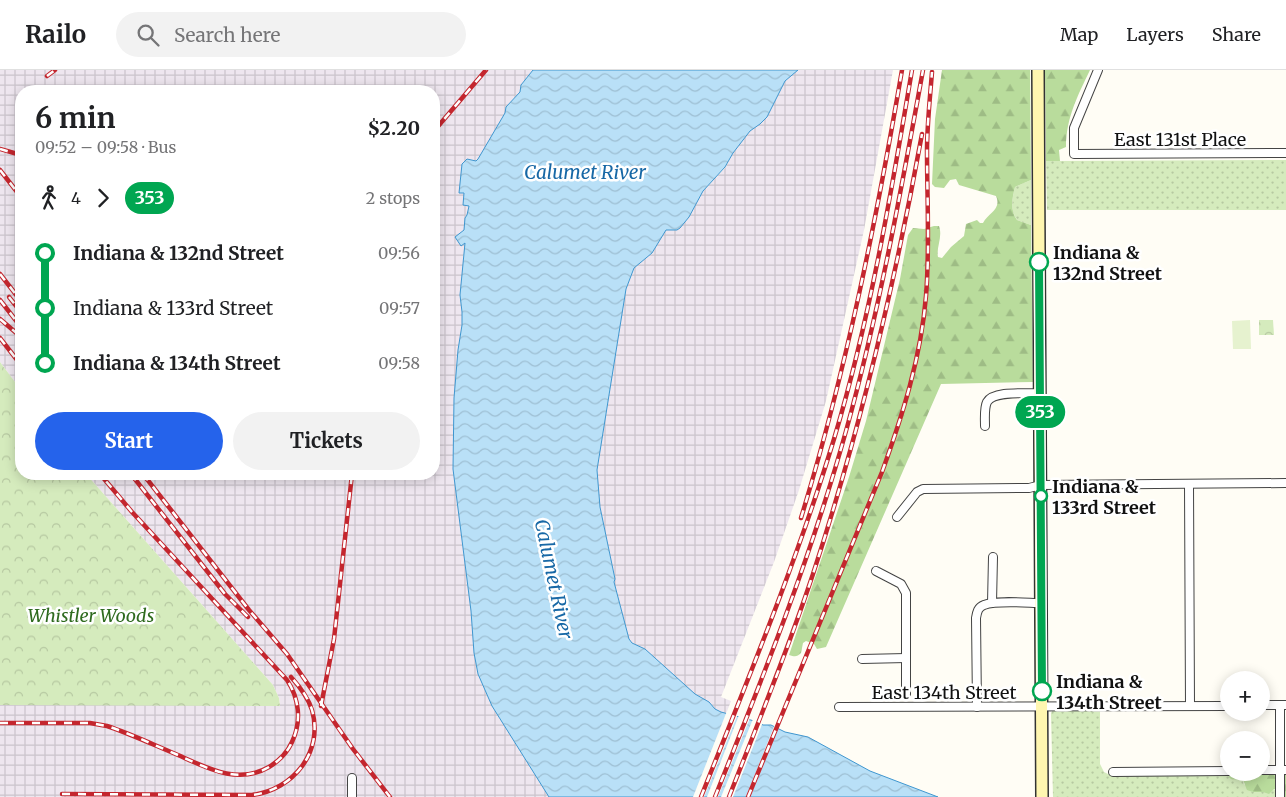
<!DOCTYPE html>
<meta charset="utf-8">
<style>
:root{--surface:#fff;--page:#f2f2f2;--text:#202124;--muted:#757577;--line:#e0e0e0;--accent:#2563eb}
body{margin:0;font-family:Merriweather,serif;background:var(--page);color:var(--text);height:100vh;display:flex;flex-direction:column;font-size:19px;white-space:nowrap}
*{box-sizing:border-box;margin:0}
p{font-size:16px;color:var(--muted)}
.icon{flex:none;width:28px;height:28px;fill:none;stroke:currentColor;stroke-width:2;stroke-linecap:round;stroke-linejoin:round}
.map{position:relative;flex:1;overflow:hidden}
.drawer{position:absolute;left:15px;top:15px;width:425px;height:395px;display:flex;flex-direction:column;background:var(--surface);border-radius:20px;box-shadow:0 2px 12px #0003}
.drawer>*{flex:none}
.badge{padding:0 10px;border-radius:16px;font-size:18px;line-height:32px}
.tools{position:absolute;left:1220px;top:601px;display:grid;gap:10px}
.tools a{display:grid;place-items:center;width:50px;height:50px;border-radius:50%;background:var(--surface);box-shadow:0 2px 12px #0003;font-size:25px}
.map>.badge{position:absolute;translate:-50% -50%;box-shadow:0 0 0 2px #fff}
.legs{display:flex;align-items:center;gap:8px;height:55px;padding:0 20px;font-size:16px}
.legs p{margin-inline-start:auto}
.overview{display:flex;align-items:center;justify-content:space-between;height:85px;padding:0 20px}
h1{font-size:28px;font-weight:700;line-height:38px}
.button{display:flex;gap:10px;margin-top:auto;padding:10px 20px}
.button a{flex:1;height:58px;border-radius:30px;background:var(--accent);color:#fff;font-size:20px;font-weight:700;line-height:58px;text-align:center}
.button a+a{background:var(--page);color:var(--text)}
ul{padding:0 20px;list-style:none}
li{display:flex;align-items:center;gap:18px;height:55px;font-size:19px}
li i{display:grid;place-items:center;width:8px;height:100%;margin:0 6px;background:currentColor}
li i::after{content:'';width:12px;height:12px;margin:-6px;border:4px solid;border-radius:50%;background:var(--surface)}
li p{margin-inline-start:auto}
li:first-child i{background:linear-gradient(#0000 50%,currentColor 0)}
li:last-child i{background:linear-gradient(currentColor 50%,#0000 0)}
header{display:flex;align-items:center;gap:30px;box-sizing:border-box;height:70px;padding:0 25px;background:var(--surface);border-bottom:1px solid var(--line)}
header strong{font-size:24px}
nav{display:flex;gap:28px;margin-inline-start:auto;font-size:18px}
.search{width:350px;height:45px;background:var(--page);display:flex;align-items:center;gap:12px;box-sizing:border-box;padding:0 18px;border-radius:28px;color:var(--muted);font-size:19px}
.map>svg:first-child{display:block}
.industrial{fill:url(#industrial-grid)}
.grass{fill:url(#grass-dots)}
.forest{fill:url(#forest-firs)}
.park{fill:url(#park-crowns)}
.pitch{fill:#e6f2cf}
.water{fill:url(#water-waves);stroke:#3f96cf}
.pier{fill:#fffdf5}
.lines{fill:none;stroke-linecap:round;stroke-linejoin:round}
.minor-casing{stroke:#444;stroke-width:10}
.secondary-casing{stroke:#333;stroke-width:14}
.minor{stroke:#fff;stroke-width:8}
.secondary{stroke:#fff6b0;stroke-width:11}
.rail-casing{stroke:#c4262e;stroke-width:4.5}
.rail{stroke:#fff;stroke-width:2.5;stroke-dasharray:8;stroke-linecap:butt}
.line-1-casing{stroke:#fff;stroke-width:11}
.line-1{stroke:#00a651;stroke-width:8}
.stop-1-dot{fill:#fff;stroke:#00a651;stroke-width:2.5}
.labels{text-anchor:middle;dominant-baseline:central;stroke-width:5;stroke-linejoin:round;paint-order:stroke}
.street-label{font-size:18px;fill:#111;stroke:#fff}
.stop-label{font-size:18px;font-weight:bold;fill:#111;stroke:#fff;text-anchor:start}
.park-label{font-size:18px;font-style:italic;fill:#2f6b1f;stroke:#fff}
.water-label{font-size:19px;font-style:italic;fill:#1768a6;stroke:#fff}
</style>
<header>
<strong>Railo</strong>
<div class="search"><svg class="icon" aria-label="search" viewBox="0 0 24 24"><circle cx="10" cy="10" r="6"/><path d="M15 15l6 6"/></svg>Search here</div>
<nav><a>Map</a><a>Layers</a><a>Share</a></nav>
</header>
<div class="map">
<svg width="1286" height="727" viewBox="0 0 1286 727">
<defs>
<pattern id="industrial-grid" width="8" height="8" patternUnits="userSpaceOnUse" patternTransform="scale(1.25)"><rect width="8" height="8" fill="#eee6ef"/><path d="M0 4h8M4 0v8" fill="none" stroke="#cbc4cc"/></pattern>
<pattern id="grass-dots" width="8" height="8" patternUnits="userSpaceOnUse" patternTransform="scale(1.25)"><rect width="8" height="8" fill="#d5ebbd"/><path d="M2 2h.1M6 6h.1" fill="none" stroke="#b6c8a1" stroke-width="1.8" stroke-linecap="round"/></pattern>
<pattern id="forest-firs" width="22" height="20" patternUnits="userSpaceOnUse" patternTransform="scale(1.25)"><rect width="22" height="20" fill="#b9dc9c"/><path d="M5 1l3.5 6h-7zM16 11l3.5 6h-7z" fill="#9ebc85"/></pattern>
<pattern id="park-crowns" width="20" height="18" patternUnits="userSpaceOnUse" patternTransform="scale(1.25)"><rect width="20" height="18" fill="#d5ebbd"/><path d="M2 6a3 3 0 1 1 6 0M12 15a3 3 0 1 1 6 0" fill="none" stroke="#b6c8a1"/></pattern>
<pattern id="water-waves" width="16" height="10" patternUnits="userSpaceOnUse" patternTransform="scale(1.25)"><rect width="16" height="10" fill="#b9e0f7"/><path d="M0 5q4-4 8 0t8 0" fill="none" stroke="#9ebfd3"/></pattern>
</defs>
<rect width="100%" height="100%" fill="#fffdf5"/>
<g class="industrial">
<path d="M0 0H533L521 15 520 22 506 37 505 43 459 123H464L469 136 467 145 465 148 466 181 463 186 464 199 460 225 462 242V255L458 280 454 328 453 399 471 541 474 583 478 604 492 636 549 727H0V635H280L279 628 273 615 86 404H434V21H21V320L0 292Z"/>
<path d="M798 0H893L864 160 826 331 799 420 774 492 721 627 731 631 726 644 715 639 709 632 695 624 645 579 632 573 629 569 614 512 615 509 600 437 597 400 626 219 634 198 652 183 666 160H677L689 147 703 121 725 98 733 83 750 61 760 54 767 47 785 11Z"/>
</g>
<g class="grass">
<path d="M1286 90V140H1047L1046 91Z"/>
<path d="M1031 110V155L1017 150C1010 140 1012 128 1015 117Z"/>
<path d="M1100 639V694L1104 702 1108 704 1228 703 1234 710H1243L1244 714 1253 722 1277 719 1279 727H1053L1051 643 1053 640Z"/>
</g>
<g class="forest">
<path d="M942 0H1030L1031 110 1015 117C1012 128 1010 141 1017 150L1031 155 1033 312 941 314 826 577 817 579 814 574 806 571 803 573 801 583C797 587 795 587 789 585L849 407 866 351 900 209 908 165 913 158 924 159 934 156H939C943 167 936 177 938 187L942 188 951 177 964 166 966 154 977 150 980 153H983C988 143 1002 140 996 126L959 115 956 109 950 110 944 118 935 117 932 114 935 49Z"/>
<path d="M1045 0H1090C1078 25 1066 48 1066 77L1059 80 1060 91H1046Z"/>
<path d="M1286 702V727H1279L1277 719H1274L1269 724 1263 722H1253L1247 720 1243 710C1237 709 1228 712 1228 703Z"/>
</g>
<g class="park">
<path d="M1259 250H1273L1274 265H1259Z"/>
<path d="M0 292 21 320V404H86L273 615 279 628 280 636 0 635Z"/>
</g>
<path class="pitch" d="M1250 250 1251 279H1233L1232 251Z"/>
<path class="water" d="M533 0H798L785 11 767 47 760 54 750 61 733 83 725 97 703 121 689 147 680 158 677 160H666L652 183 634 198 626 219 597 400 600 437 615 509 614 512 629 569 632 573 645 579 695 624 709 632 715 639 721 642 758 652 763 655H771L785 662 808 667 870 701 938 727H549L492 636 478 604 474 583 471 541 453 399 454 328 458 280 462 255V242L460 225 465 173 461 176 455 167 464 160 465 148 467 145 469 136 463 135 464 123H459L462 94 467 89 476 91 478 89 505 43 506 37 520 22 521 15Z"/>
<g class="pier">
<path d="M727 641 738 644 704 727H693Z"/>
<path d="M739 645 750 648 718 727H707Z"/>
<path d="M753 649 763 652 733 727H721Z"/>
<path d="M775 654 779 656 750 727H746Z"/>
</g>
<g class="lines">
<g class="minor-casing">
<g id="minor">
<path d="M1098 0 1074 58V84L1286 83"/>
<path d="M985 356C985 349 984 338 987 332 994 320 1028 324 1040 323"/>
<path d="M1189 414 1190 636"/>
<path d="M897 447 917 422 923 419 1029 418 1041 415 1286 413"/>
<path d="M876 501 901 514 906 523V624"/>
<path d="M992 533 993 487"/>
<path d="M862 589 906 588"/>
<path d="M1261 635H1286"/>
<path d="M839 637 1229 636"/>
<path d="M977 637 976 548C977 542 978 537 984 535 995 530 1029 533 1042 533"/>
<path d="M1261 700H1286"/>
<path d="M1113 702 1229 701"/>
<path d="M352 708V727"/>
<path d="M1280 727V635"/>
</g>
</g>
<g class="secondary-casing">
<path id="secondary" d="M1038 0 1042 727"/>
</g>
<use href="#minor" class="minor"/>
<use href="#secondary" class="secondary"/>
<g class="rail-casing">
<g id="rail">
<path d="M47 6 55 0"/>
<path d="M434 61 486 0"/>
<path d="M0 79 21 85"/>
<path d="M0 100 21 127"/>
<path d="M0 204 21 231"/>
<path d="M9 227 21 242"/>
<path d="M0 230 21 257"/>
<path d="M0 249 21 267"/>
<path d="M0 268 21 295"/>
<path d="M131 404 225 524 248 547"/>
<path d="M143 404 249 540 287 584 353 679 390 727"/>
<path d="M801 448C846 301 876 152 902 0"/>
<path d="M321 636 334 569 352 404"/>
<path d="M0 653H90L107 656C131 664 154 675 178 685 207 698 238 715 269 697 279 691 287 683 292 672 302 651 299 628 287 610L132 442 100 404"/>
<path d="M62 724 252 725C293 720 324 682 312 640 308 627 300 617 291 607"/>
<path d="M701 727C748 609 797 491 834 369 870 249 891 124 912 0"/>
<path d="M715 727C763 607 811 487 846 361 879 242 901 121 923 0"/>
<path d="M729 727C758 653 788 580 813 504 860 360 895 213 922 64"/>
<path d="M748 727 882 402C903 344 921 287 926 226 930 177 927 129 927 81 927 55 930 28 932 2"/>
</g>
</g>
<use href="#rail" class="rail"/>
</g>
<g class="lines">
<g class="line-1-casing">
<path id="line-1" d="M1039 192 1042 621"/>
</g>
<use href="#line-1" class="line-1"/>
</g>
<g class="stop-1-dot">
<circle cx="1039" cy="192" r="9"/>
<circle cx="1041" cy="426" r="6"/>
<circle cx="1042" cy="621" r="9"/>
</g>
<g class="labels">
<g class="street-label">
<text x="1180" y="69">East 131st Place</text>
<text x="944" y="622">East 134th Street</text>
</g>
<g class="stop-label">
<text x="1053" y="182">Indiana &amp;<tspan x="1053" dy="21">132nd Street</tspan></text>
<text x="1052" y="416">Indiana &amp;<tspan x="1052" dy="21">133rd Street</tspan></text>
<text x="1056" y="611">Indiana &amp;<tspan x="1056" dy="21">134th Street</tspan></text>
</g>
<g class="park-label">
<text x="91" y="545">Whistler Woods</text>
</g>
<g class="water-label">
<text x="585" y="102">Calumet River</text>
<text transform="translate(554 509) rotate(78)">Calumet River</text>
</g>
</g>
</svg>
<div class="tools">
<a>+</a>
<a>−</a>
</div>
<b class="badge" style="left:1040px;top:342px;background:#00a651;color:#fff">353</b>
<section class="drawer">
<div class="overview"><div><h1>6 min</h1><p>09:52 – 09:58 · Bus</p></div><b>$2.20</b></div>
<div class="legs"><svg class="icon" aria-label="walk" viewBox="0 0 24 24"><circle cx="13" cy="4" r="2"/><path d="M13 8l-2 6 4 7M11 14l-3 7M7 12l3-4h3l4 4"/></svg>4<svg class="icon" aria-label="forward" viewBox="0 0 24 24"><path d="M9 5l7 7-7 7"/></svg><b class="badge" style="background:#00a651;color:#fff">353</b><p>2 stops</p></div>
<ul>
<li><i style="color:#00a651"></i><b>Indiana &amp; 132nd Street</b><p>09:56</p></li>
<li><i style="color:#00a651"></i><span>Indiana &amp; 133rd Street</span><p>09:57</p></li>
<li><i style="color:#00a651"></i><b>Indiana &amp; 134th Street</b><p>09:58</p></li>
</ul>
<div class="button"><a>Start</a><a>Tickets</a></div>
</section>
</div>
